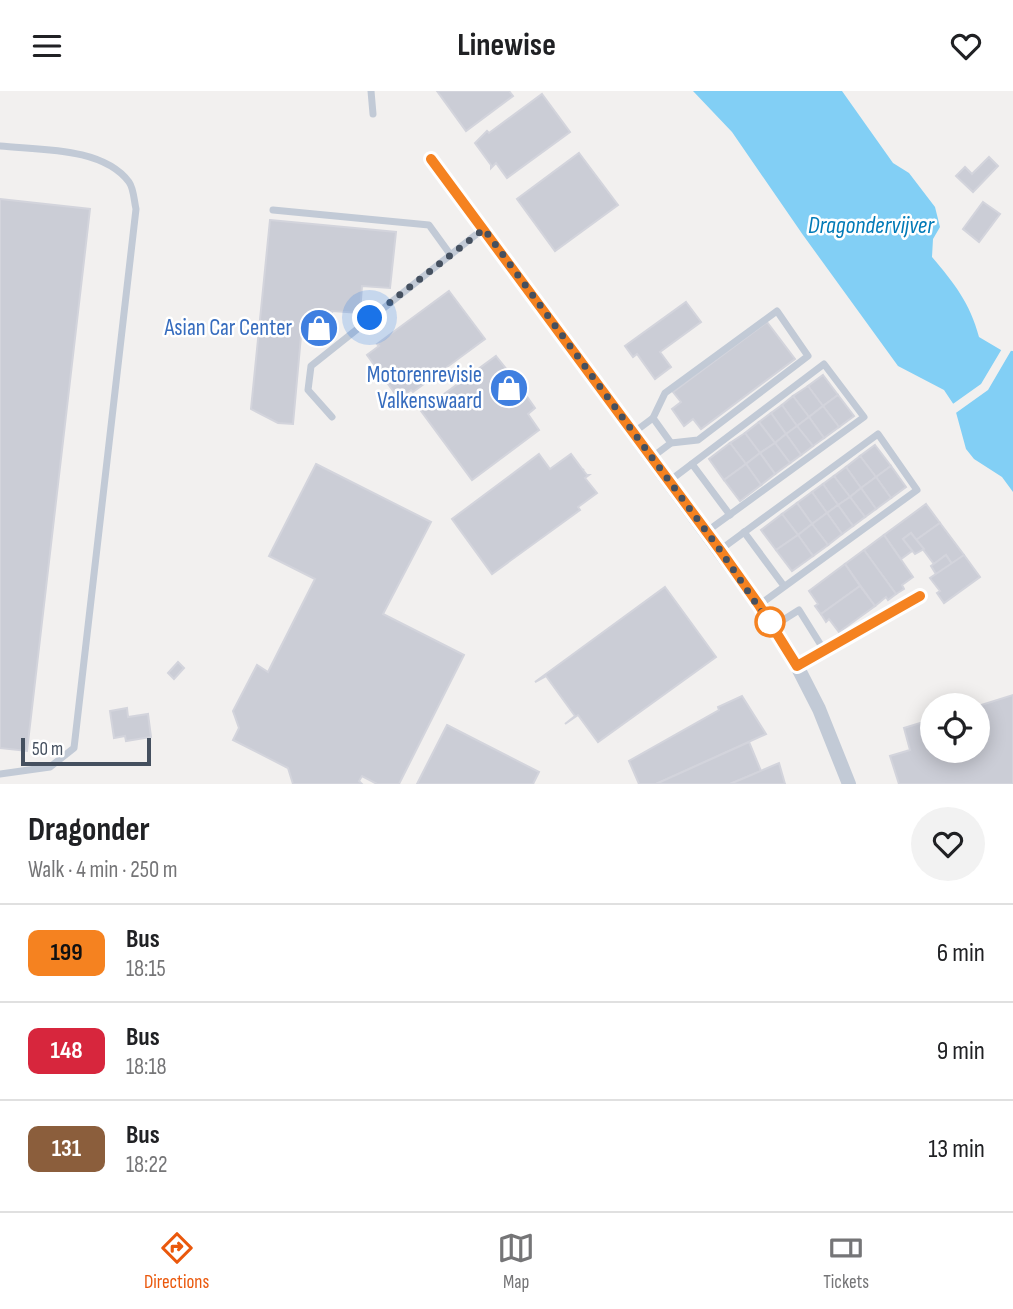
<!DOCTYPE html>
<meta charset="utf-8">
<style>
:root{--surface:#fff;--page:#f2f2f2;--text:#202124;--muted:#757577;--line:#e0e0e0;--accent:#ea580c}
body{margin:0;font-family:"Sofia Sans Condensed",sans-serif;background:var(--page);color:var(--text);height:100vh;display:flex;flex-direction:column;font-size:26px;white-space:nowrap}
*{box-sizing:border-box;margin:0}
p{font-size:23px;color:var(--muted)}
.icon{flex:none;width:38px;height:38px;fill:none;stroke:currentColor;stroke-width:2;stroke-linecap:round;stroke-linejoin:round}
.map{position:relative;height:693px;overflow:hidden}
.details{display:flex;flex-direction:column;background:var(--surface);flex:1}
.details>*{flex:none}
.badge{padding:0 14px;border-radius:10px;font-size:24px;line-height:46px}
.controls{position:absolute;left:920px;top:602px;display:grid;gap:14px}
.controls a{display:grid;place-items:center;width:70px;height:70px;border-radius:50%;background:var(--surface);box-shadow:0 4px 18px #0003;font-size:35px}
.scale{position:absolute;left:21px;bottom:18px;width:130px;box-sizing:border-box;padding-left:7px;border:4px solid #45505f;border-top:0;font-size:19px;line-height:24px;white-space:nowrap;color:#45505f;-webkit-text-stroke:5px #fff;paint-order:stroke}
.you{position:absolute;width:35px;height:35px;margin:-18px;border:5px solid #fff;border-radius:50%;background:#1a73e8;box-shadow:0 0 0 10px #1a73e833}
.map>.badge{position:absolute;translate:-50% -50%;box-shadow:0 0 0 4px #fff}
.round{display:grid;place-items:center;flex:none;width:74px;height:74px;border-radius:37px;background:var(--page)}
.summary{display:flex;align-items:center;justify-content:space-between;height:119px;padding:0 28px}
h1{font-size:33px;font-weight:700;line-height:52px}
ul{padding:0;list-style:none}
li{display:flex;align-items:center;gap:21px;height:98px;padding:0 28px;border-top:2px solid var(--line)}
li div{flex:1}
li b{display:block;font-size:26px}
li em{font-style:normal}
li .badge{min-width:77px;font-weight:700;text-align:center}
header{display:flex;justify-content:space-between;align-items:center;height:91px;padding:0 28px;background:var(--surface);font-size:32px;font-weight:700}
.dock{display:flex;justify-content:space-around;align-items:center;height:98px;border-top:2px solid var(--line);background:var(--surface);font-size:19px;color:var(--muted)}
.dock a{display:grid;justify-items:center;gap:4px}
.dock .active{color:var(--accent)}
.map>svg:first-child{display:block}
.water{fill:#82cff5}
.pier{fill:#f2f0ef}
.building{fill:#cbcdd6;stroke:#d3d4dc;stroke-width:2}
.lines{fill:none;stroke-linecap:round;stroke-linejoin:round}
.service{stroke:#c2cad6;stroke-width:7}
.minor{stroke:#c2cad6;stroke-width:14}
.line-casing{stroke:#fff;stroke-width:16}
.line{stroke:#f58220;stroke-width:10}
.walk{stroke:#45505f;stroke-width:7;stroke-dasharray:0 12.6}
.stop-dot{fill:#fff;stroke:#f58220;stroke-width:3.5}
.labels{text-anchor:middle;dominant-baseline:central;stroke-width:5;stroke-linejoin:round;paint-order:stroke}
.shop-label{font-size:23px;fill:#366cbe;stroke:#fff;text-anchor:end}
.water-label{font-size:24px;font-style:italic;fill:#007ab7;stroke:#fff}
</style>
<header><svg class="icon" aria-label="menu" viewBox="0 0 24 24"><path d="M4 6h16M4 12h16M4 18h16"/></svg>Linewise<svg class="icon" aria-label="heart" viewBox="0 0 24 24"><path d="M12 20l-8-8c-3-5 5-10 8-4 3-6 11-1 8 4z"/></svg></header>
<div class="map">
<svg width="1013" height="693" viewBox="0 0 1013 693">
<rect width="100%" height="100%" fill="#f2f0ef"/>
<path class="water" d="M693 0H842L893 72 909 82 935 116 940 136 933 148 932 166C954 192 970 212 979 246L1001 259 1013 260V401L1002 386 974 368 966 358 954 314 944 299 898 275 803 144 732 41Z"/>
<path class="pier" d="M1003 256 1012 258 988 299 953 324 950 315 981 293Z"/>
<g class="building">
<path d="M437 0H509L513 5 466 40Z"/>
<path d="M542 3 570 41 507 87 496 72 491 77V74L475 52 487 40 489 42Z"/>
<path d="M579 62 618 114 555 160 517 108Z"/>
<path d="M989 66 998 75 973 101 956 85 965 76 972 83Z"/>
<path d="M0 108 90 118 27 660 0 657Z"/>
<path d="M983 111 1000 123 979 151 963 138Z"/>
<path d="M270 129 396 141 390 197 362 195 360 222 332 220 329 248 301 245 293 333 278 332 251 318Z"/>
<path d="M449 200 485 248 413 301 411 299 399 308 367 264 379 255 377 253Z"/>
<path d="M686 211 701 231 660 261 671 276 655 288 637 263 633 266 625 255Z"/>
<path d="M767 231 795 268 701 338 693 328 684 335 672 318 681 311 673 301Z"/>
<path d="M496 265 511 284 514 283 523 295 521 297 535 317 528 323 539 339 472 389 421 320Z"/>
<path d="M823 284 838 304 823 315 808 295Z"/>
<path d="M808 295 823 315 809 326 793 305Z"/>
<path d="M838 304 854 325 839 336 823 315Z"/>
<path d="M793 305 809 326 797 335 782 314Z"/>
<path d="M782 314 797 335 786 343 771 322Z"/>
<path d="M823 315 839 336 824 347 809 326Z"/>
<path d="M771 322 786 343 775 352 759 331Z"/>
<path d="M809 326 824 347 813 355 797 335Z"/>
<path d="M759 331 775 352 760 362 745 342Z"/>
<path d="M797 335 813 355 801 364 786 343Z"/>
<path d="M745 342 760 362 746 373 730 352Z"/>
<path d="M786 343 801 364 790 372 775 352Z"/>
<path d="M730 352 746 373 724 389 709 368Z"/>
<path d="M775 352 790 372 775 383 760 362Z"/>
<path d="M875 354 891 375 876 386 860 365Z"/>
<path d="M760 362 775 383 761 394 746 373Z"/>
<path d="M539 363 550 378 571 363 583 379 584 378 583 379 587 384H589L585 387 597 402 578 416 580 419 492 483 452 428Z"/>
<path d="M860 365 876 386 861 397 846 376Z"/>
<path d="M316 373 431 431 383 523 464 564 399 693H377L362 685 359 690 362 693H293L288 677 233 649 239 637 233 620 257 574 268 581 315 488 269 465Z"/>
<path d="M746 373 761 394 740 410 724 389Z"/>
<path d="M891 375 906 396 891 407 876 386Z"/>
<path d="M846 376 861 397 850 406 834 385Z"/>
<path d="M834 385 850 406 838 414 823 393Z"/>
<path d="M876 386 891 407 876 418 861 397Z"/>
<path d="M823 393 838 414 827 422 812 401Z"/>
<path d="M861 397 876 418 865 426 850 406Z"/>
<path d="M812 401 827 422 812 433 797 412Z"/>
<path d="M850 406 865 426 853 435 838 414Z"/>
<path d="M797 412 812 433 798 444 782 423Z"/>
<path d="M926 413 940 432 916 449 911 442 903 448 912 460 901 468 884 444Z"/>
<path d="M838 414 853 435 842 443 827 422Z"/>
<path d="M827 422 842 443 828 454 812 433Z"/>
<path d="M782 423 798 444 776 459 761 439Z"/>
<path d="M940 432 964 464 952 473 946 464 934 473 916 449Z"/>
<path d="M812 433 828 454 813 465 798 444Z"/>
<path d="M911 442 924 458 915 463 903 448Z"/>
<path d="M798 444 813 465 792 480 776 459Z"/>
<path d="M884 444 913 486 902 494 904 498 896 503 864 459Z"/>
<path d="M864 459 896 503 888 509 886 506 875 515 845 473Z"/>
<path d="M946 464 952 473 936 483 931 475Z"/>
<path d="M964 464 980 486 944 512 937 502 940 500 930 487Z"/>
<path d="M845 473 860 495 821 523 815 515 818 513 809 500Z"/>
<path d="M860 495 875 515 839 541 829 528 826 531 821 523Z"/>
<path d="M665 496 716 566 598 651 578 624 565 633 575 625 546 585 535 591Z"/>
<path d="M178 571 184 577 174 588 168 582Z"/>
<path d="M1013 604V693H899L890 665 910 659 904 637 933 628V660H978V615Z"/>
<path d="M742 605 766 643 656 693H639L629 670 719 619 718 616Z"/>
<path d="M127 617 128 626 148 623 151 646 126 650 125 645 114 647 110 620Z"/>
<path d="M447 634 539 681 533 693H417Z"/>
<path d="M749 651 761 680 730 693H656Z"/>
<path d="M779 672 785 693H730L749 685Z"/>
</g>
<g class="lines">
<g class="service">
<path d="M371 0 373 23"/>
<path d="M0 55C40 59 103 56 129 91 134 98 134 110 136 118L74 657 50 676 0 683"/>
<path d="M273 119 429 134 450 163"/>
<path d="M332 326 308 299 311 275 483 138"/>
<path d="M653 327 671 352"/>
<path d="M633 342 653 327 665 302 777 220 808 265 698 349 671 352 651 367"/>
<path d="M692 373 730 424"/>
<path d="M668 391 824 273 864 326 706 441"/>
<path d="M744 441 784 495"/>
<path d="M720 459 878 343 917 399 759 514"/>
<path d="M772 536 799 519 824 559"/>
<path d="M797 575 920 505"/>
</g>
<path class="minor" d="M431 68 759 514 797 575 819 618 849 693"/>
</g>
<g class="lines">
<g class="line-casing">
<path id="line" d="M431 68 720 459 759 514 797 575 920 505"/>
</g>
<use href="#line" class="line"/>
<path class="walk" d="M370 227 484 138 720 459 772 536 770 531"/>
</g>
<defs>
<g id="shop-disc" transform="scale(2.0125)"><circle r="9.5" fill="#3f7fe0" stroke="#fff"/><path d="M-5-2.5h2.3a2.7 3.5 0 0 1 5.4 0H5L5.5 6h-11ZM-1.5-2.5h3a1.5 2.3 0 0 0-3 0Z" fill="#fff"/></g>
</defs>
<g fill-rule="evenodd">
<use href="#shop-disc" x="319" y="237"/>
<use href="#shop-disc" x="509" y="297"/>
</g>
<circle class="stop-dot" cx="770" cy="531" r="14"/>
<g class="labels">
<g class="shop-label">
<text x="292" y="237">Asian Car Center</text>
<text x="482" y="284">Motorenrevisie<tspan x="482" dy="26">Valkenswaard</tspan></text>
</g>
<g class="water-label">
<text x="871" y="134">Dragondervijver</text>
</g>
</g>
</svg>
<div class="controls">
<a><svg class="icon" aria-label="locate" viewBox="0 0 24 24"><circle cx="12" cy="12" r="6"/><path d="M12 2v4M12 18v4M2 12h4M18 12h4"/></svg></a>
</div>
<div class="scale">50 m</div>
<div class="you" style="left:370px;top:227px"></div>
</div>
<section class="details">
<div class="summary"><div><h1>Dragonder</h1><p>Walk · 4 min · 250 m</p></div><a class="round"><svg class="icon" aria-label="heart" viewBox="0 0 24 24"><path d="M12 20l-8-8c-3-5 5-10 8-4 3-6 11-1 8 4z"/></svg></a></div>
<ul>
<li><span class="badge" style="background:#f58220;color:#111">199</span><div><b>Bus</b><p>18:15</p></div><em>6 min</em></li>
<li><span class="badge" style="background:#d7263d;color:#fff">148</span><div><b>Bus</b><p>18:18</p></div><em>9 min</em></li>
<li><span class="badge" style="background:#8b5e3c;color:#fff">131</span><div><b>Bus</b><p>18:22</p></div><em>13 min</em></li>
</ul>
</section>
<nav class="dock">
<a class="active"><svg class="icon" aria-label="directions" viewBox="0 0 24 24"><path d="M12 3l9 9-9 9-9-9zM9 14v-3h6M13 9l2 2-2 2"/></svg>Directions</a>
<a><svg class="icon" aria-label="map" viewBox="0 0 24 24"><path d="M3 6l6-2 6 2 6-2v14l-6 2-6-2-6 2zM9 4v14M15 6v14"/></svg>Map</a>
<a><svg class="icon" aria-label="tickets" viewBox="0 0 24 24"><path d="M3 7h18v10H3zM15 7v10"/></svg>Tickets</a>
</nav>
